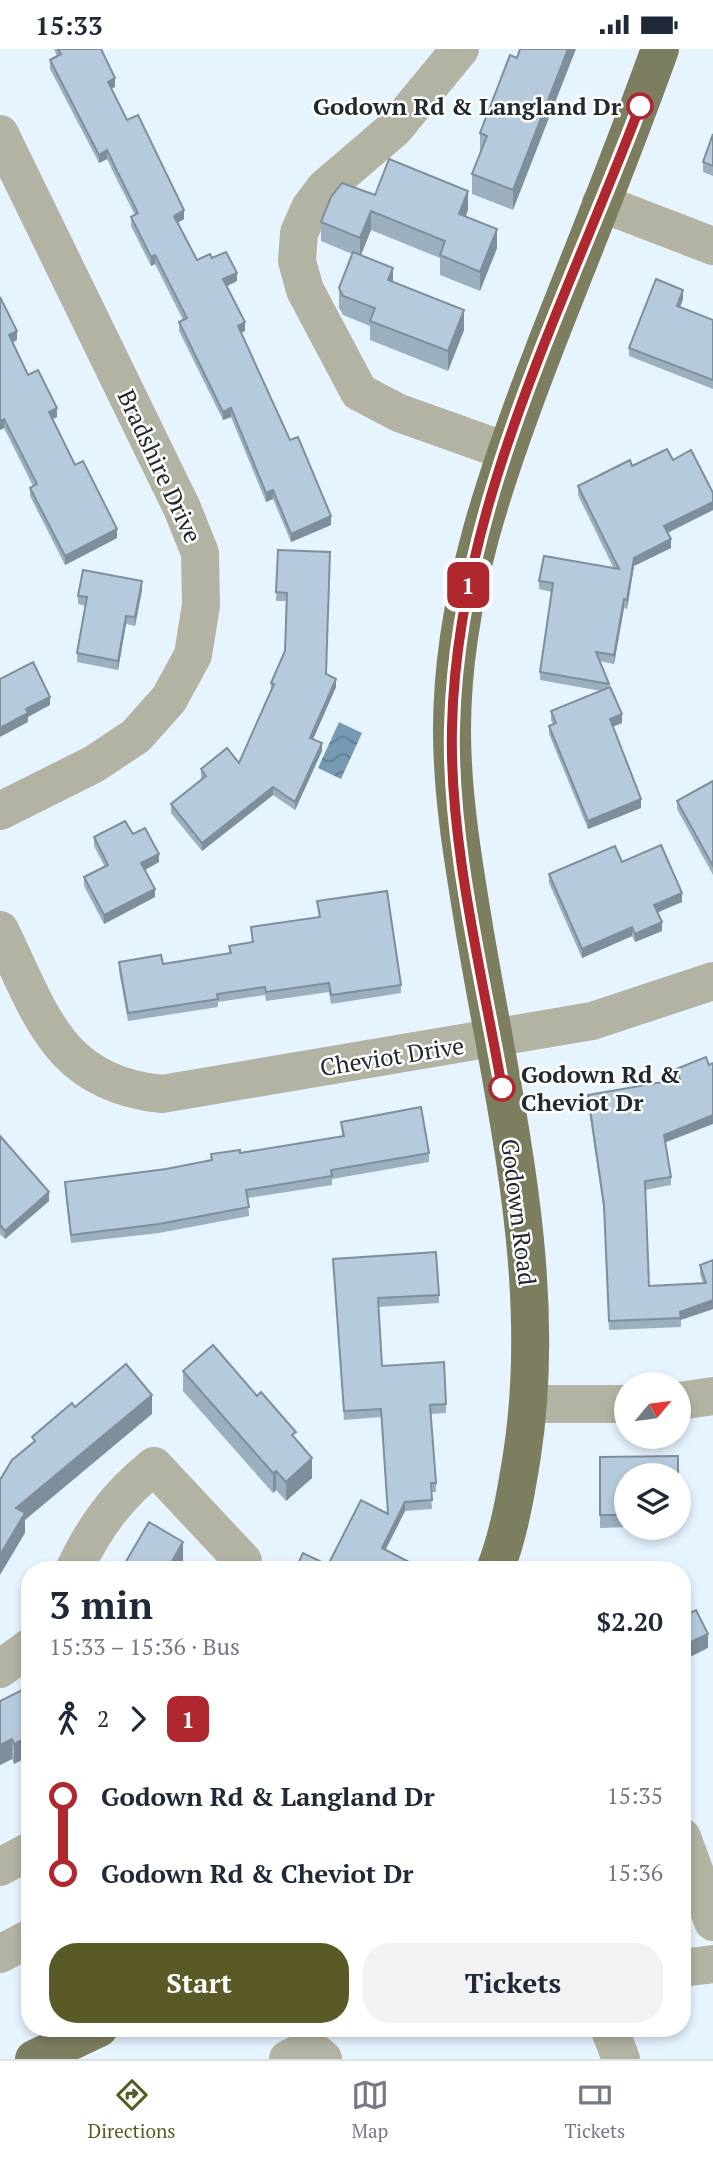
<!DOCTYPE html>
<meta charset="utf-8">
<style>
:root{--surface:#fff;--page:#f2f2f3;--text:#1f2937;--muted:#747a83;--line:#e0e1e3;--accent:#5a5a27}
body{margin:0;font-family:"PT Serif",serif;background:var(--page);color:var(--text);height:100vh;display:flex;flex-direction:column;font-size:26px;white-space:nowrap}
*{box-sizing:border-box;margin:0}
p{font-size:23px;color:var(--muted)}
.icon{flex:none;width:38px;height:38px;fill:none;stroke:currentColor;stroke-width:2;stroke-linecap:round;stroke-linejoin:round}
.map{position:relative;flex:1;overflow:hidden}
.panel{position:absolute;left:21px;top:1512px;width:670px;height:476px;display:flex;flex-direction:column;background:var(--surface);border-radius:28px;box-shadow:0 4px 10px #0003}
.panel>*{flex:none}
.badge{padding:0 14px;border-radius:10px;font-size:24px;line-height:46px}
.needle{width:46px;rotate:61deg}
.buttons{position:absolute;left:614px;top:1323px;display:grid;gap:14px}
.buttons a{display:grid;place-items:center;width:77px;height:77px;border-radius:50%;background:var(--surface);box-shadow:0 4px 10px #0003;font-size:35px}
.map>.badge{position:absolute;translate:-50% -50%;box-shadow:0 0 0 4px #fff}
.legs{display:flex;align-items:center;gap:10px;height:77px;padding:0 28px;font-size:23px}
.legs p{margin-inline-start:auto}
.summary{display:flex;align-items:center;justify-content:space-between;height:119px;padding:0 28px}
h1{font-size:38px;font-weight:600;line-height:52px}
.cta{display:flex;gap:14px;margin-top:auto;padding:14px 28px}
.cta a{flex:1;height:80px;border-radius:28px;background:var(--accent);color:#fff;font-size:28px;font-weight:600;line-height:80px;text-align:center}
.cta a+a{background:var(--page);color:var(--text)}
ul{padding:0 28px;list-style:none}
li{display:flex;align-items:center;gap:24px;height:77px;font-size:26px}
li i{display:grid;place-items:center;width:10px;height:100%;margin:0 9px;background:currentColor}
li i::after{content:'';width:18px;height:18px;margin:-9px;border:5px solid;border-radius:50%;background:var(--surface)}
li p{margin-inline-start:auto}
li:first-child i{background:linear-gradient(#0000 50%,currentColor 0)}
li:last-child i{background:linear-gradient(currentColor 50%,#0000 0)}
.status{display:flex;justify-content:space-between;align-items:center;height:49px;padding:0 35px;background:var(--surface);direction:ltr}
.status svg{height:19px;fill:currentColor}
.tab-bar{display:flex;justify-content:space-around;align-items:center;height:98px;border-top:2px solid var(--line);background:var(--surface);font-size:19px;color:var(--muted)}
.tab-bar a{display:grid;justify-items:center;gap:4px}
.tab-bar .selected{color:var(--accent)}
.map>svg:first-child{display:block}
.water{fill:url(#water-waves)}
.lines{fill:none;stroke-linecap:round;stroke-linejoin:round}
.minor{stroke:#b2b3a2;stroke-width:38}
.major{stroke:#7d7e5f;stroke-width:38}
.wall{fill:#9cafbe}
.shaded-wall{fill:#7f8e9b}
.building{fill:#b5cbdd;stroke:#7f8e9b;stroke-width:2}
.line-1-casing{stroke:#fff;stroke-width:16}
.line-1{stroke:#af272f;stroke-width:10}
.stop-1-dot{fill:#fff;stroke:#af272f;stroke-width:3.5}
.labels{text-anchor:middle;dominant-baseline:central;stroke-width:5;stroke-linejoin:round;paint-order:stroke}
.stop-label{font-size:24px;font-weight:bold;fill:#212a30;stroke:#fff;text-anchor:end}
.street-label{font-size:24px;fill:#212a30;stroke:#fff}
</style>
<div class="status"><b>15:33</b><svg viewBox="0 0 49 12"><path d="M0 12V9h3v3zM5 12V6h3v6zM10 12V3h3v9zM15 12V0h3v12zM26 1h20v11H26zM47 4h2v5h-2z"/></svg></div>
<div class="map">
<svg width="713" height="2010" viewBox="0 0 713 2010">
<defs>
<pattern id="water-waves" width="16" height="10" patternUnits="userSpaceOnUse" patternTransform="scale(1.75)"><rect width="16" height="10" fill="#7799b2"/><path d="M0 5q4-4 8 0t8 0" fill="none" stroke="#617d91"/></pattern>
</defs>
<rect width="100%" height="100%" fill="#e6f4ff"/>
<path class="water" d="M339 673 362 684 341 730 318 719Z"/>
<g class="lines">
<g class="minor">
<path d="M460 0 395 79 325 139 310 159 299 184 297 212 305 241 359 343 399 364 506 402"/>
<path d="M0 85 182 459 200 504 201 556 193 606 169 650 136 687 94 715 0 762"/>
<path d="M601 154 713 197"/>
<path d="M0 881C41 965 57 1034 162 1045L592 972 713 932"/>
<path d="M679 1352 713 1347"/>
<path d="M530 1355H626"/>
<path d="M74 1521C95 1477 116 1448 154 1417L243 1512"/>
<path d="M0 1620 30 1598"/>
<path d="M682 1788 713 1873"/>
<path d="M0 1818 30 1802"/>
<path d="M0 1905 30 1889"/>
<path d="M682 1919 713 1915"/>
<path d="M609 1979 621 2010"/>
<path d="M288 2010 310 1999 323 2010"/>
</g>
<g class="major">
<path d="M495 1521C509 1485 516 1444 522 1406 549 1231 504 1056 475 884 464 817 452 749 452 681 452 548 497 423 544 301 583 201 624 101 660 0"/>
<path d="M34 2010 99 1979"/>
</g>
</g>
<g class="wall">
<path d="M54 0H101L115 38 111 40 127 71 184 170 177 174 197 211 212 209 237 232 227 237 245 282 241 284 290 391 331 476 291 493 273 450 266 453 231 368 223 371 179 282V273L183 271 155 215 151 217 131 177V168L135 166 117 131 107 110 99 114 50 20V11L57 7Z"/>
<path d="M517 9 513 161 472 145V125L480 104V84Z"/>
<path d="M713 85V127L703 123V113Z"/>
<path d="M375 146 468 161 466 167 497 199 480 242 440 226V209L371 181 361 206 393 233 464 281 448 322 370 291V277L343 266 339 259V239L352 205 321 192V173Z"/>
<path d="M0 248 17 291 13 293 28 326 57 368 52 370 75 416 117 489 65 516 30 447V439L33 437 4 379 0 381Z"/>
<path d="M683 250 680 258 713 271V340L629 307V299Z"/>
<path d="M673 411 713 444V461L668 484 671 499 634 517 627 560 624 559 614 615 599 612 609 635V639L622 674 613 677 641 759 588 780 549 685V677L553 675 551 671V662L601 642 540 631V623L552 543 539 540V532L614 520 578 446V437L632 417Z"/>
<path d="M278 501 326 625 336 638 313 690 322 702 295 761 273 746 202 802 171 764V755L202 730 201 729V720L239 714 271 642V634L285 602 286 552H276Z"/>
<path d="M142 541 135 577 126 575 118 621 77 613V604L86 557 78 555V547Z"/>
<path d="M713 732V826L677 760V752Z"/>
<path d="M133 785 159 813 145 821 155 848 104 875 84 837V828L105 818 94 797V788Z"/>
<path d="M549 825 682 853 657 863 662 882 635 893 632 887 582 909 549 834Z"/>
<path d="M317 852 401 936V944L331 955 329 943 266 952 265 946 218 953V958L128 972 119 922V913L163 915 229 904V897L252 893 251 878 319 868Z"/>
<path d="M706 1008 665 1094 671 1128V1136L645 1141 649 1237 703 1234 700 1225V1216L713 1211V1260L681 1271V1278L609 1281 604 1164 588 1054V1046L676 1031V1020Z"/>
<path d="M341 1073 429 1104V1113L332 1130V1136L248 1149 249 1167 159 1184 71 1194 65 1142V1133L166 1120 211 1111V1105L240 1104 342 1087Z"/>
<path d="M0 1087 49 1152 5 1190 0 1185Z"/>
<path d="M333 1210 439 1246V1254L378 1258 382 1317 446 1355V1364L431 1365 436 1434V1443H431L432 1460 405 1462 385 1501 409 1521H295L328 1516 388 1465 381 1368 344 1371Z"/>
<path d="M183 1322 296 1391 312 1429 286 1452 276 1441 273 1444 183 1342Z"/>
<path d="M600 1408 626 1426V1478L600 1479Z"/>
<path d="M30 1637 14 1715 12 1710 0 1716V1652Z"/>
</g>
<g class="shaded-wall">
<path d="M568 0H576L513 161V141Z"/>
<path d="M115 29V38L108 41V33Z"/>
<path d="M107 101V110L99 114V106Z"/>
<path d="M468 142V161L459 184V165Z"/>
<path d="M184 161V170L174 176V167Z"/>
<path d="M371 162V181L360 208V189Z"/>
<path d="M497 180V199L480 242V223Z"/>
<path d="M155 206V215L151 217V208Z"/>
<path d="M393 219V238L388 231Z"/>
<path d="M237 224V232L223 239V230Z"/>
<path d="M683 241V250L677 266V257Z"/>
<path d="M464 261V281L448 322V302Z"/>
<path d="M245 273V282L238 285V277Z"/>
<path d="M17 282V291L9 295V286Z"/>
<path d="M57 359V368L49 372V363Z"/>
<path d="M231 359V368L223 371V363Z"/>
<path d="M4 370V379L0 381V372Z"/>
<path d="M273 441V450L266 453V444Z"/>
<path d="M713 453V461L664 485V477Z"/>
<path d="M331 467V476L291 493V485Z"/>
<path d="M117 480V489L65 516V507Z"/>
<path d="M671 490V499L634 517 627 560V551L634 509Z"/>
<path d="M142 532V541L135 577V568Z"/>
<path d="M624 550V559L614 615V606Z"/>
<path d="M126 567V575L118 621V612Z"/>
<path d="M336 630V638L310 697V689Z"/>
<path d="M50 648V656L28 668V673L0 688V679L26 660Z"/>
<path d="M622 665V674L610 679V670Z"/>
<path d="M322 694V702L295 761V753Z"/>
<path d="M273 738V746L202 802V794Z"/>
<path d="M641 750V759L588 780V772Z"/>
<path d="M159 805V813L141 823V814Z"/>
<path d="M155 840V848L104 875V866Z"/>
<path d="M682 844V853L654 865V856Z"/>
<path d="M662 873V882L635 893V885Z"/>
<path d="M632 878V887L582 909V900Z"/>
<path d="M713 1066V1075L664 1094V1086Z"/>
<path d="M49 1143V1152L5 1190V1182Z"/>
<path d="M713 1251V1260L680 1271V1263Z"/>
<path d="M152 1346V1365L25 1471V1484L0 1526V1506L16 1459Z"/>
<path d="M312 1409V1429L286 1452V1433Z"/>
<path d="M276 1422V1441L273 1444V1424Z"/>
<path d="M405 1453V1462L382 1508V1499Z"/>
<path d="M183 1493V1513L179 1521H167Z"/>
<path d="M708 1585V1599L682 1612V1597Z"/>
<path d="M30 1687V1707L14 1715V1695Z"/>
<path d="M12 1690V1710L0 1716V1696Z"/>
</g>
<g class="building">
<path d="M58 0H101L115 29 108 33 127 71 138 66 184 161 174 167 197 211 210 205 212 209 226 203 237 224 223 230 245 273 238 277 290 391 298 388 331 467 291 485 273 441 266 444 231 359 223 363 179 273 187 269 155 206 151 208 131 168 138 164 117 122 107 101 99 106 50 11 61 5Z"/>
<path d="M520 0H568L513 141 472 125 487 87 480 84 510 6 517 9Z"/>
<path d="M713 85V117L703 113Z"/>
<path d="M389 110 468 142 459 165 497 180 480 223 440 206 445 192 371 162 360 189 321 173 331 148 342 134 375 146Z"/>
<path d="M353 203 393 219 388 231 464 261 448 302 370 272 375 259 343 247 339 239Z"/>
<path d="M656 230 683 241 677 257 713 271V331L629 299Z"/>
<path d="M0 248 17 282 9 286 28 326 38 321 57 359 49 363 75 416 83 412 117 480 65 507 30 439 37 435 4 370 0 372Z"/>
<path d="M667 400 673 411 691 401 713 444V453L664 477 671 490 634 509 627 551 624 550 614 606 596 603 609 635 540 623 553 534 539 532 544 507 619 520 578 437 630 411 632 417Z"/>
<path d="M278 501 330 503 326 625 336 630 310 689 322 694 295 753 273 738 202 794 171 755 206 727 201 720 227 699 239 714 274 635 271 634 285 602 287 544 276 543Z"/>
<path d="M83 521 142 532 135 568 126 567 118 612 77 604 87 548 78 547Z"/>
<path d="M33 613 50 648 26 660 28 664 0 679V630Z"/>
<path d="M610 638 622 665 610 670 641 750 588 772 549 677 556 674 551 662Z"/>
<path d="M713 732V817L677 752Z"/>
<path d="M125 772 133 785 145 779 159 805 141 814 155 840 104 866 84 828 108 816 94 788Z"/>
<path d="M661 796 682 844 654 856 662 873 635 885 632 878 582 900 549 825 615 797 622 813Z"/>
<path d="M387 842 401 936 331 946 329 934 266 943 265 938 217 945 218 950 128 964 119 913 161 906 163 915 231 904 229 897 253 893 251 878 320 868 317 852Z"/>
<path d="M706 1008 709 1016 713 1014V1066L664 1086 671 1128 645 1132 649 1237 706 1234 700 1216 713 1211V1251L680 1263 681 1269 609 1272 604 1156 588 1046 680 1030 676 1020Z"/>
<path d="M421 1058 429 1104 331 1121 332 1127 246 1141 249 1158 159 1175 71 1186 65 1133 166 1120 212 1111 211 1105 240 1101V1104L344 1087 341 1073Z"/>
<path d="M0 1087 49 1143 5 1182 0 1176Z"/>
<path d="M436 1203 439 1246 378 1249 382 1317 444 1313 446 1355 430 1356 436 1434H431L432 1451 405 1453 382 1499 409 1513 404 1521H295L303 1504 328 1516 361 1451 388 1465 381 1360 344 1362 333 1210Z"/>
<path d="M213 1296 257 1347 261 1343 296 1383 292 1386 312 1409 286 1433 276 1422 273 1424 183 1322Z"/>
<path d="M126 1315 152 1346 16 1459 25 1464 0 1506V1431L12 1411 35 1392 32 1388 72 1354 75 1358Z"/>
<path d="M678 1407V1426H626V1466H600V1408Z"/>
<path d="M149 1473 183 1493 167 1521H121Z"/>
<path d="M696 1561 708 1585 682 1597V1568Z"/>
<path d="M30 1637V1687L14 1695 12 1690 0 1696V1652Z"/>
</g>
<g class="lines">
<g class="line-1-casing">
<path id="line-1" d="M502 1039C482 924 449 794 452 678 457 459 564 258 640 57"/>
</g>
<use href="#line-1" class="line-1"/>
</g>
<g class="stop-1-dot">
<circle cx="640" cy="57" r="12"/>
<circle cx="502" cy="1039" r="12"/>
</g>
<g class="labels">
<g class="stop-label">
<text x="621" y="57">Godown Rd &amp; Langland Dr</text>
<text x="521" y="1025" text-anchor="start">Godown Rd &amp;<tspan x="521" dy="28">Cheviot Dr</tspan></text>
</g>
<g class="street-label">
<text transform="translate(160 417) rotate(65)">Bradshire Drive</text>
<text transform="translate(392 1007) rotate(-9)">Cheviot Drive</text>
<text transform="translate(519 1163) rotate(83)">Godown Road</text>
</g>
</g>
</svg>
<div class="buttons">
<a><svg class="needle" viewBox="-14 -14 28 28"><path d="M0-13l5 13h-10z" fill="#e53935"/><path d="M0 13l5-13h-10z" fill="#747a83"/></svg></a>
<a><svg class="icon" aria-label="layers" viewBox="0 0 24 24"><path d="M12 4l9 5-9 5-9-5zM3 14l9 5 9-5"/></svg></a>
</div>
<b class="badge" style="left:468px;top:536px;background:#af272f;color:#fff">1</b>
<section class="panel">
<div class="summary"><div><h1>3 min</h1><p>15:33 – 15:36 · Bus</p></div><b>$2.20</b></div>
<div class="legs"><svg class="icon" aria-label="walk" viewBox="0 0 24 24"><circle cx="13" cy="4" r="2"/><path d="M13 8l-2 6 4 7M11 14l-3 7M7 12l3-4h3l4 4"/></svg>2<svg class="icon" aria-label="forward" viewBox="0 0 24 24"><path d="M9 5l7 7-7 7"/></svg><b class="badge" style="background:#af272f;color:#fff">1</b></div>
<ul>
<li><i style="color:#af272f"></i><b>Godown Rd &amp; Langland Dr</b><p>15:35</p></li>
<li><i style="color:#af272f"></i><b>Godown Rd &amp; Cheviot Dr</b><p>15:36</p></li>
</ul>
<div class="cta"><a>Start</a><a>Tickets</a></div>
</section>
</div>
<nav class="tab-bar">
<a class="selected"><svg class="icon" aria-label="directions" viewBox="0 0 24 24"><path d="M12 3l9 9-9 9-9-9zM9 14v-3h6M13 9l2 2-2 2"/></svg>Directions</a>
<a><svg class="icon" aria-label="map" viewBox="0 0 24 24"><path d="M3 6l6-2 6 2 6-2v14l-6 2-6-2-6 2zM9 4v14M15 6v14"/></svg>Map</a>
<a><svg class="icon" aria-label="tickets" viewBox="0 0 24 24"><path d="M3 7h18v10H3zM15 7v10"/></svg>Tickets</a>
</nav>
